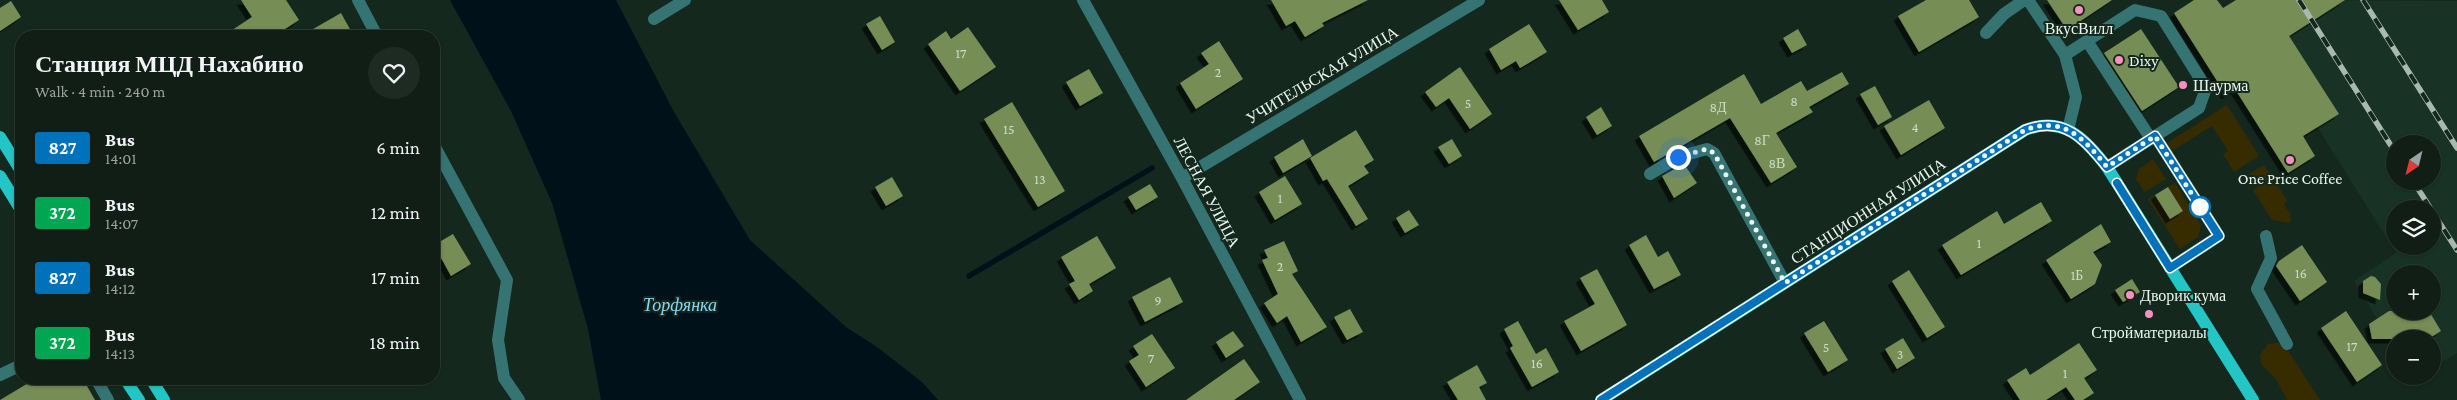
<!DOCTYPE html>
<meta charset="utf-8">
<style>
:root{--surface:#101e16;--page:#1e2b23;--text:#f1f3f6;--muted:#9ca2a1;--line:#303c35}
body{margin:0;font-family:"Crimson Pro",serif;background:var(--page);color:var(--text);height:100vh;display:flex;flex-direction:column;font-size:19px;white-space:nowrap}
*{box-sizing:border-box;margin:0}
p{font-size:16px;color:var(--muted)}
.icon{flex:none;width:28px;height:28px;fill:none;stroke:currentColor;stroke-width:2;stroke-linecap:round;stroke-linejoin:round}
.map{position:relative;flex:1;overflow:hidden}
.drawer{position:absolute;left:15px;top:30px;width:425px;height:355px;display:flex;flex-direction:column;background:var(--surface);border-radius:20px;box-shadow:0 1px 4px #0004,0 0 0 1px var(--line)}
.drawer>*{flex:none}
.badge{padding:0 10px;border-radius:4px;font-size:18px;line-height:32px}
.needle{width:32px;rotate:215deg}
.buttons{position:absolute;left:2386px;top:135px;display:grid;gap:10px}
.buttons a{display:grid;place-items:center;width:55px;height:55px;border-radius:50%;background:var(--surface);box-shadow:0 1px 4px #0004,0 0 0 1px var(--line);font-size:25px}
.you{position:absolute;width:25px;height:25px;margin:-12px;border:4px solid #fff;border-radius:50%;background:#1a73e8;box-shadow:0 0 0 8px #1a73e833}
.map>.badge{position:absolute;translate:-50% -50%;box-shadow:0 0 0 2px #fff}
.round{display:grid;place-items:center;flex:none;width:52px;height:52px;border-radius:26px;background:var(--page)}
.overview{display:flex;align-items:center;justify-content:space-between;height:85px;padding:0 20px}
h1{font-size:24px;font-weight:700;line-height:38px}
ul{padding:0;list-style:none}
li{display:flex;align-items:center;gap:15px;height:65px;padding:0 20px}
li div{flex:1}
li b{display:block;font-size:19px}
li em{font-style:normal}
li .badge{min-width:55px;font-weight:700;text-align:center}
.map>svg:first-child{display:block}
.built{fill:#183326;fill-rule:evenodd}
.green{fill:#372c00}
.water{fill:#00111a}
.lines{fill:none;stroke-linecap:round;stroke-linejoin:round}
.stream{stroke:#00111a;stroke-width:5.5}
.building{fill:#768d55;filter:url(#shadow)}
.minor{stroke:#357473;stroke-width:12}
.major{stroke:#24c6c5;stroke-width:12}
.rail-casing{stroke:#aab9b0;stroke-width:5.5}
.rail{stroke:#15281e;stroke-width:4;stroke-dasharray:11;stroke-linecap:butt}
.line-casing{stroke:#fff;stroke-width:11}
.line{stroke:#0072bc;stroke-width:8}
.walk{stroke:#eaf7ef;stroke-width:5;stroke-dasharray:0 9}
.poi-dot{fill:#fd8ec0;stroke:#15281e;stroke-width:2}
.stop-dot{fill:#fff;stroke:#0072bc;stroke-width:2.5}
.labels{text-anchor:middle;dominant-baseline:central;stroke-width:4;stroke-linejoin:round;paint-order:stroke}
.number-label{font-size:14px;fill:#cddcc8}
.poi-label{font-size:16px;fill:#eaf7ef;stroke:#15281e}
.street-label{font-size:16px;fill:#eaf7ef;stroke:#15281e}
.water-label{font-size:18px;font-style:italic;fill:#86d5f7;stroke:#15281e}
</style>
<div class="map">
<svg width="2457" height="400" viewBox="0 0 2457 400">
<defs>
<filter id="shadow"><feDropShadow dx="-4.5" dy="4.5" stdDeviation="0" flood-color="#0009"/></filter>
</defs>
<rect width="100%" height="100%" fill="#15281e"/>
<path class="built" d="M2238 0 2457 1V353L2433 367 2432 339H2395V348L2354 281 2396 253ZM2395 144H2432V181H2395ZM2395 209H2432V246H2395ZM2395 274H2432V311H2395Z"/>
<g class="green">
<path d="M2227 105 2259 156 2234 172 2223 154 2228 151 2212 126 2172 151 2167 143Z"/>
<path d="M2153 159 2166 179 2145 192 2136 179 2139 169Z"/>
<path d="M2264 165 2287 200 2284 205 2291 214 2290 223 2272 220 2253 190 2258 187 2249 174Z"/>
<path d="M2175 183 2201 225 2198 237 2180 249 2148 199 2155 195 2170 219 2183 211 2168 187Z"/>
<path d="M2278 343 2287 349 2320 400H2287L2276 379 2261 364 2260 355 2268 344Z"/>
</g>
<path class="water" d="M450 0H616L674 112 750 240 846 327 877 347 922 382 938 400H601L588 329 552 203 511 111Z"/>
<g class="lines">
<path class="stream" d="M969 276 1152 168"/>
</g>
<g class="building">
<path d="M241 0H286L299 20 274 36H223L252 17Z"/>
<path d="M1271 0H1368L1322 23 1324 26 1305 37 1295 21 1286 26Z"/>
<path d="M1559 0H1602L1609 12 1578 30Z"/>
<path d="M1926 0H1969L1979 17 1919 52 1898 16Z"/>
<path d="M2047 0H2112L2067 30Z"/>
<path d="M2194 0H2217L2223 8 2236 0H2345L2289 36 2339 114 2303 136 2315 156 2288 173 2235 89 2226 95 2174 13Z"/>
<path d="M11 1 21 17 0 31V8Z"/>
<path d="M341 13 351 31 342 36H301Z"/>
<path d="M880 16 895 42 882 50 866 24Z"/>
<path d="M1529 24 1547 52 1520 68 1516 61 1501 70 1489 49Z"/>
<path d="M968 27 996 67 960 91 928 44 946 31 951 39Z"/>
<path d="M1798 29 1807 45 1792 53 1783 38Z"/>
<path d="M2141 29 2179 87 2142 111 2104 53Z"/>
<path d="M1219 41 1243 79 1196 109 1180 83 1209 64 1201 53Z"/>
<path d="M1460 67 1492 114 1470 129 1449 98 1436 107 1425 92Z"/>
<path d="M1089 69 1103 93 1080 106 1066 82Z"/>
<path d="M1842 72 1849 84 1809 107 1813 112 1776 133 1797 167 1771 183 1730 118 1654 162 1639 136 1744 74 1761 104 1801 81 1807 91Z"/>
<path d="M1875 86 1892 117 1878 125 1860 94Z"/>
<path d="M1929 100 1945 128 1901 155 1884 126Z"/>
<path d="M1012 102 1065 191 1038 207 984 119Z"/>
<path d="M1601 107 1612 126 1597 135 1586 117Z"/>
<path d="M1356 130 1374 160 1364 166 1369 173 1348 186 1368 219 1356 226 1327 179 1323 181 1310 158Z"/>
<path d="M1303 139 1312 156 1283 173 1274 157Z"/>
<path d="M1452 139 1462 156 1449 164 1438 147Z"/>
<path d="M1684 164 1697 183 1674 198 1662 176Z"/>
<path d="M1285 176 1302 204 1275 220 1259 192Z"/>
<path d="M892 177 903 196 886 206 875 187Z"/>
<path d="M1150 184 1158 197 1136 210 1128 197Z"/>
<path d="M2168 187 2183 211 2170 219 2155 195Z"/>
<path d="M2041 202 2052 221 1961 275 1942 245 1997 211 2004 224Z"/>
<path d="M1409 210 1419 225 1405 233 1396 218Z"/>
<path d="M2101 224 2111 242 2093 252 2102 265 2095 284 2071 299 2046 260Z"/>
<path d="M453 234 471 264 451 276 434 245Z"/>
<path d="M1646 235 1658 257 1668 251 1681 275 1654 289 1629 245Z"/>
<path d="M1097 236 1116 268 1089 284 1093 291 1079 300 1069 284 1075 281 1061 257Z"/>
<path d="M1284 241 1298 271 1292 274 1327 327 1301 342 1287 316 1277 323 1264 303 1278 294 1262 260 1268 258 1264 250Z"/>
<path d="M2302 245 2327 282 2300 301 2276 266 2279 261Z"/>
<path d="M1597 269 1627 325 1581 351 1564 321 1595 304 1580 278Z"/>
<path d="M1909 270 1945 327 1927 338 1892 281Z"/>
<path d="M2371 276 2375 277 2381 284 2380 300 2363 293V281Z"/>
<path d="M1170 277 1183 302 1145 322 1132 297Z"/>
<path d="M2132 279 2140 292 2123 302 2115 290Z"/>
<path d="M1350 309 1363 332 1347 340 1334 317Z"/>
<path d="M2346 311 2382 365 2357 382 2321 328Z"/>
<path d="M2389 311H2429L2441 331 2428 339H2372L2369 324Z"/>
<path d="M1518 321 1536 354 1546 348 1559 372 1532 387 1510 348 1513 346 1504 329Z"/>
<path d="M1824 321 1848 360 1828 372 1804 333Z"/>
<path d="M1233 331 1244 346 1226 358 1216 342Z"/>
<path d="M1152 334 1175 368 1146 387 1129 361 1139 355 1133 346Z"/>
<path d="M1903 338 1915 358 1897 369 1885 349Z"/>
<path d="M2079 343 2097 370 2084 378 2094 393 2083 400H2075L2066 387 2046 400H2020L2007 380 2026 368 2030 375Z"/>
<path d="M1244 359 1260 382 1234 400H1186Z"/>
<path d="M1477 365 1487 383 1479 387 1486 400H1458L1447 382Z"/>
<path d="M35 379H83L95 400H0Z"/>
</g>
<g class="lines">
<g class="minor">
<path d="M358 0 377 36"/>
<path d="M1083 0 1182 178 1300 400"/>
<path d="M2028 0 2065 55 2076 97 2068 130"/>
<path d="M654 19 685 0"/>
<path d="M1986 33 2004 14 2024 0"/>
<path d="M2087 41 2151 139"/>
<path d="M2065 55 2135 10 2161 16 2206 88 2199 108 2107 167"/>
<path d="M2155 136 2219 236 2170 268"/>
<path d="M434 145 507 280 498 340 504 378 519 400"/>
<path d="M1650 174 1678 157 1707 149 1714 153 1785 283"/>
<path d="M1182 178 1479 0"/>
<path d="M2266 236 2271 258 2257 289 2287 344"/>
<path d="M0 375 21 365"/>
<path d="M96 379 108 400"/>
</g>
<g class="major">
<path d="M0 137 21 171"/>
<path d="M0 176 21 210"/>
<path d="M125 379 139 400"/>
<path d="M151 379 164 400"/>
<path d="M1601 400 2025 130C2064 115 2085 139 2107 167L2253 400"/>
</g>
<g class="rail-casing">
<g id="rail">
<path d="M2299 0 2395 152"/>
<path d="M2363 0 2457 148"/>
<path d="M2413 181 2431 209"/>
<path d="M2432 211 2457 250"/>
</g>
</g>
<use href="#rail" class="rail"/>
</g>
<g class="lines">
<g class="line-casing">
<path id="line" d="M1601 400 2025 130C2064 115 2084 139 2107 167L2155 136 2219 236 2170 268 2117 183"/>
</g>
<use href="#line" class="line"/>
<path class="walk" d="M1678 157 1707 149 1714 153 1785 283 2025 130C2064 115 2084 139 2107 167L2155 136 2200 207"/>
</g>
<g class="poi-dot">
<circle cx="2079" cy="10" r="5"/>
<circle cx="2119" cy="60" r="5"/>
<circle cx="2183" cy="85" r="5"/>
<circle cx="2290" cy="160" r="5"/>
<circle cx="2130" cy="295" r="5"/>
<circle cx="2149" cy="314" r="5"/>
</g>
<circle class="stop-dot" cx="2200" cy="207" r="10"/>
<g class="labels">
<g class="number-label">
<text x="961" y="53">17</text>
<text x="1218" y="72">2</text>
<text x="1794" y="101">8</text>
<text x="1468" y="103">5</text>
<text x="1718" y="107">8Д</text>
<text x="1915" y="127">4</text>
<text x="1009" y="129">15</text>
<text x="1762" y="140">8Г</text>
<text x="1777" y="163">8В</text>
<text x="1040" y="179">13</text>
<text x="1280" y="198">1</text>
<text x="1979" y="243">1</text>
<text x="1280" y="266">2</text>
<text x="2301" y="273">16</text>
<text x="2077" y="275">1Б</text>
<text x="1158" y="300">9</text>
<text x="2352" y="346">17</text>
<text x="1826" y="347">5</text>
<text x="1900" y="354">3</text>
<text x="1151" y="358">7</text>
<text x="1537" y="363">16</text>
<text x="2065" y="373">1</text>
</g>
<g class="poi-label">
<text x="2079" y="28">ВкусВилл</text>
<text x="2129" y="60" text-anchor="start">Dixy</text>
<text x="2193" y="85" text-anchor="start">Шаурма</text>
<text x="2290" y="178">One Price Coffee</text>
<text x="2140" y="295" text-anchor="start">Дворик кума</text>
<text x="2149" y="332">Стройматериалы</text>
</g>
<g class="street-label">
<text transform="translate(1322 75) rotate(-31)">УЧИТЕЛЬСКАЯ УЛИЦА</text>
<text transform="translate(1207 192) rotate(62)">ЛЕСНАЯ УЛИЦА</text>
<text transform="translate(1868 211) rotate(-33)">СТАНЦИОННАЯ УЛИЦА</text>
</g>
<g class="water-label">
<text x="680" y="305">Торфянка</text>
</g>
</g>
</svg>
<div class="buttons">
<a><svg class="needle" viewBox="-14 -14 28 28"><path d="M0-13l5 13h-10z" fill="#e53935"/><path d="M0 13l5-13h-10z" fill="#9ca2a1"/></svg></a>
<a><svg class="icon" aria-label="layers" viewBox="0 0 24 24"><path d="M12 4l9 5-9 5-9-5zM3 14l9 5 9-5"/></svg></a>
<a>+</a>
<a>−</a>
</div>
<div class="you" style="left:1678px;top:157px"></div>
<section class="drawer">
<div class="overview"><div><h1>Станция МЦД Нахабино</h1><p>Walk · 4 min · 240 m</p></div><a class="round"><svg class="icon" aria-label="heart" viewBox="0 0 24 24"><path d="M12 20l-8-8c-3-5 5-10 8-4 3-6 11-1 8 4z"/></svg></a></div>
<ul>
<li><span class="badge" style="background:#0072bc;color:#fff">827</span><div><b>Bus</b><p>14:01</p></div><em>6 min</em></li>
<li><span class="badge" style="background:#00a651;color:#fff">372</span><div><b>Bus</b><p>14:07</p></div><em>12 min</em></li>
<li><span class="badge" style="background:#0072bc;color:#fff">827</span><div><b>Bus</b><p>14:12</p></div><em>17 min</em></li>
<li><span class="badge" style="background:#00a651;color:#fff">372</span><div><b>Bus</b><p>14:13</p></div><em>18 min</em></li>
</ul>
</section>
</div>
